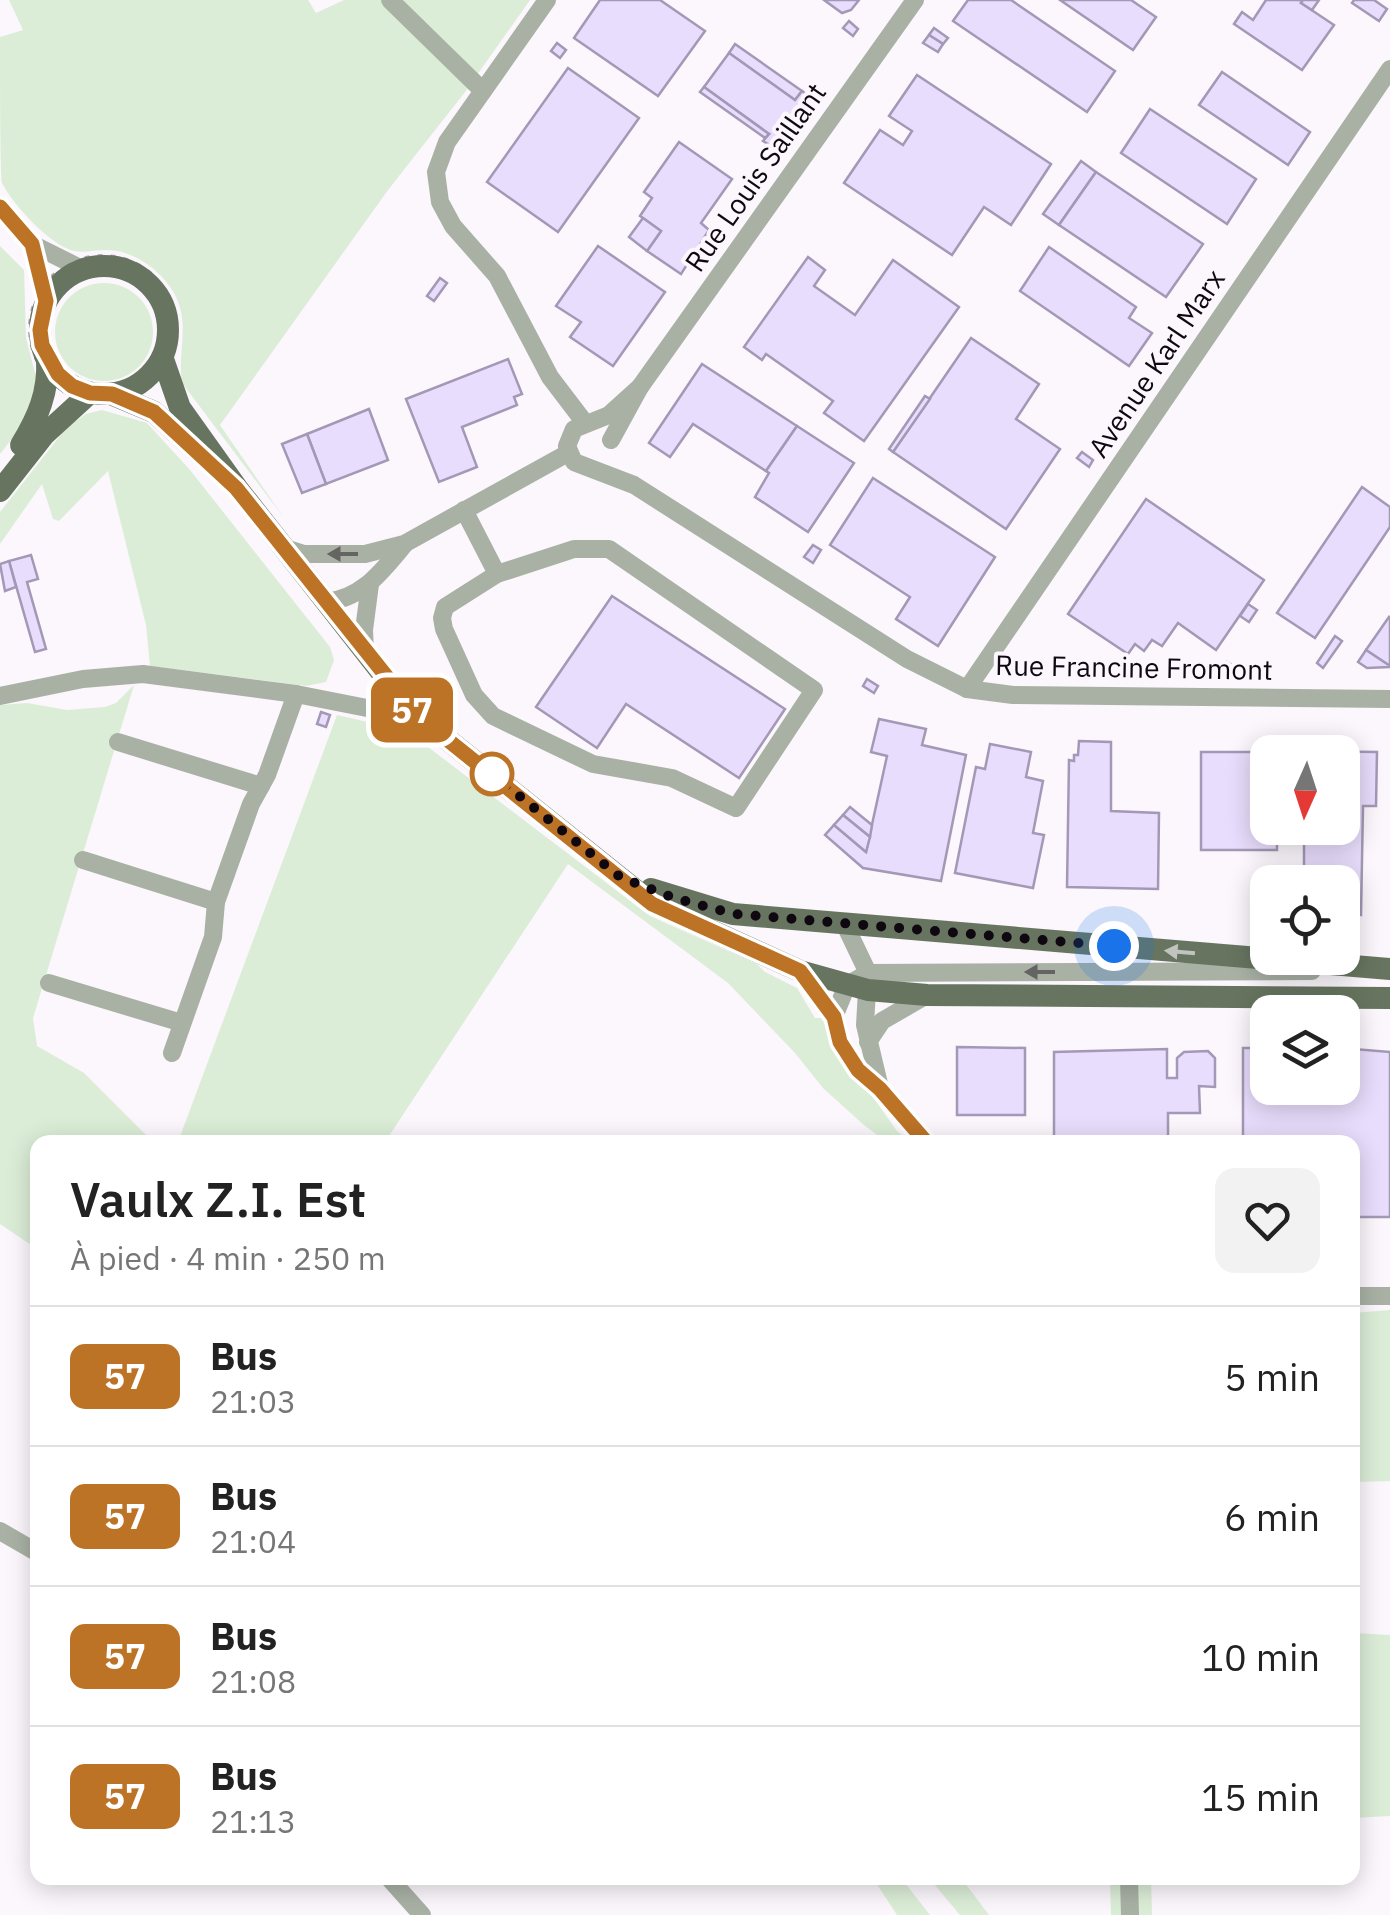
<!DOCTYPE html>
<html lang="fr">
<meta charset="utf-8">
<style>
:root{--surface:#fff;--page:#f2f2f2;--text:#222;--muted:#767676;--line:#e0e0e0}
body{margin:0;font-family:"IBM Plex Sans",sans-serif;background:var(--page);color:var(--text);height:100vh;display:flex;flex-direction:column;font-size:38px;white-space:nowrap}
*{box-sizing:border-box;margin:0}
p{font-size:32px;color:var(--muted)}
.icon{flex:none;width:55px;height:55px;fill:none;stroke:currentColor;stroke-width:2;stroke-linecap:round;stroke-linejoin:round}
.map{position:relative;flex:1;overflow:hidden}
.sheet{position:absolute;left:30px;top:1135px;width:1330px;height:750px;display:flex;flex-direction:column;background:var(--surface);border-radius:20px;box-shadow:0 5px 25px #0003}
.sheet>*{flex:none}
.badge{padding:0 20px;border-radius:15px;font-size:35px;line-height:65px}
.needle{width:65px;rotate:183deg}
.tools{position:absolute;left:1250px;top:735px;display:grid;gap:20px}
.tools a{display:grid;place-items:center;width:110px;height:110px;border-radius:20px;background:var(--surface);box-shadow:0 5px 25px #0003;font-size:50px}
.you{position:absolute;width:50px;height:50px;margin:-25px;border:8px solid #fff;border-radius:50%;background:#1a73e8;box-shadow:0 0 0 15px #1a73e833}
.map>.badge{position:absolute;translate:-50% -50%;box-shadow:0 0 0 5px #fff}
.round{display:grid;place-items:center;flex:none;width:105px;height:105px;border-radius:20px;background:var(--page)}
.overview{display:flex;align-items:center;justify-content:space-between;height:170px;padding:0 40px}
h1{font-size:48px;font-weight:600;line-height:75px}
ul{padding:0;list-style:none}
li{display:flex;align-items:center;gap:30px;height:140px;padding:0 40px;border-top:2px solid var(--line)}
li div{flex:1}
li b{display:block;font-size:38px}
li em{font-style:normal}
li .badge{min-width:110px;font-weight:700;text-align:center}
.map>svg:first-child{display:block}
.green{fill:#dbedd7}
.building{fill:#e8ddfc;stroke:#a399b6;stroke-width:2.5}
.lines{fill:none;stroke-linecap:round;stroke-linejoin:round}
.path{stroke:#aba6ac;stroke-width:4;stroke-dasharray:5 8;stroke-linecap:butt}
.minor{stroke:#a9b1a5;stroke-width:18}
.major{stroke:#677560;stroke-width:22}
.oneway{fill:#646562}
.oneway2{fill:#c0c3be}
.line-casing{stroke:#fff;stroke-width:22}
.line{stroke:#bc7326;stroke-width:15}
.walk{stroke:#0f0811;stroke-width:10;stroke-dasharray:0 18}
.stop-dot{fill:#fff;stroke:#bc7326;stroke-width:5}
.labels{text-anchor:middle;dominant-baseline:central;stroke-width:8;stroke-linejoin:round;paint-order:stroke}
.street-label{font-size:28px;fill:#0f0811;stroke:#fbf7fc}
</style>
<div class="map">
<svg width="1390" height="1915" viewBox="0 0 1390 1915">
<rect width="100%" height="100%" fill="#fbf7fc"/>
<g class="green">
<path d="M9 0H308L316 13 344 0H383L469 87 388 190 220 425 284 518 182 383C177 351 191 323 174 293 161 270 132 249 105 250 94 250 85 253 74 251 50 245 13 205 2 183 0 171 0 59 0 37L23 30Z"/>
<path d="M395 0H530L477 75Z"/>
<path d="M0 246 24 270 26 338 38 385 31 414 0 454Z"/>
<circle cx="104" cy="332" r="49"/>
<path d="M102 410 147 423 190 470 330 647 334 660 326 682 306 686 150 666 146 625 108 471 59 521 53 519 42 484 0 544V512L67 427 86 414Z"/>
<path d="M134 685 33 1018 37 1046 84 1073 153 1142H38L37 1249 0 1224V705L27 703 67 710 105 707 116 703Z"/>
<path d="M337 715 407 731 650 916 757 964 765 972 797 988 815 1018H822L838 1056 870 1093 897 1131 910 1142H887L865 1126 823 1088 795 1053 728 983 568 864 385 1142H178Z"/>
<path d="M1390 1310V1481L1353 1482V1313Z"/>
<path d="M1353 1633 1390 1635V1816L1353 1818Z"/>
<path d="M873 1878H901L930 1915H897Z"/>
<path d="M929 1878H961L989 1915H960Z"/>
<path d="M1110 1878H1121L1123 1915H1111Z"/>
<path d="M1135 1878H1151L1152 1915H1136Z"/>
</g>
<g class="building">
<path d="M600 0H660L705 31 658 96 574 38Z"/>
<path d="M824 0H859L851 10 842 13Z"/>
<path d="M968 0H1011L1115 71 1087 112 953 21Z"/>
<path d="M1060 0H1131L1156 17 1133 50Z"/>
<path d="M1266 0H1303L1301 3 1334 25 1302 70 1234 24 1242 12 1253 20Z"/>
<path d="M1303 0H1319L1312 10 1301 3Z"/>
<path d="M1354 0H1374L1387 9 1379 21 1352 3Z"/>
<path d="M849 21 858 29 853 36 843 28Z"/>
<path d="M934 28 948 38 943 44 929 35Z"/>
<path d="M929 35 943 44 938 52 923 43Z"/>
<path d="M557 43 566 50 560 58 551 51Z"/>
<path d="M735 44 802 91 795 100 729 53Z"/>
<path d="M729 53 795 100 802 91 815 101 779 151 763 141 769 134 704 87Z"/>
<path d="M568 68 639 118 558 232 487 182Z"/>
<path d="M1222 72 1310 132 1288 165 1199 105Z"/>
<path d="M917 75 1051 164 1011 225 984 207 952 255 844 183 880 130 903 145 912 131 889 116Z"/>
<path d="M704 87 769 134 765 138 700 92Z"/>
<path d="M1150 109 1256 179 1227 224 1121 153Z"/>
<path d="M679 142 732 179 701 223 709 230 681 274 647 251 661 231 640 216 652 198 644 192Z"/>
<path d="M1081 161 1096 172 1059 225 1043 214Z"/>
<path d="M1096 172 1203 244 1166 297 1059 225Z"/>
<path d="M643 218 661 231 647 251 629 237Z"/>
<path d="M598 246 665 292 613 366 570 337 581 322 556 306Z"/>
<path d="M1049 247 1136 307 1129 318 1152 333 1129 366 1020 291Z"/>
<path d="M808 257 825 270 814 286 855 315 893 260 959 307 864 441 824 413 833 401 766 354 762 360 744 347Z"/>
<path d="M440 278 447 283 434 301 427 296Z"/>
<path d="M971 338 1039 384 1016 419 1060 449 1006 529 893 452Z"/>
<path d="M508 359 522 394 514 397 517 405 462 427 477 467 439 482 406 399Z"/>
<path d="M702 364 797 426 766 471 693 424 670 457 649 443Z"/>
<path d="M925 396 930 399 893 452 889 449Z"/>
<path d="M369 409 388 460 326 484 307 434Z"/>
<path d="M797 426 854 463 808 532 755 497 769 473 766 471Z"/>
<path d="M307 434 326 484 302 493 282 444Z"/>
<path d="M1082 452 1093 460 1089 467 1077 458Z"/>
<path d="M873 478 995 557 938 646 896 619 910 597 830 545Z"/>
<path d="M1362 487 1390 507V527L1315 638 1277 613Z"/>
<path d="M1146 499 1264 580 1216 650 1178 623 1162 646 1152 640 1144 651 1135 644 1128 654 1068 614Z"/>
<path d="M813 545 821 550 813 563 804 557Z"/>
<path d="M31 555 38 579 27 582 46 649 35 652 9 561Z"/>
<path d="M9 561 16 587 5 591 0 564Z"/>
<path d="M612 596 785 709 739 778 626 704 597 748 536 707Z"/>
<path d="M1248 604 1257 610 1249 622 1240 616Z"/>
<path d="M1389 617 1390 618V666L1366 650Z"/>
<path d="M1335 636 1342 641 1323 668 1317 663Z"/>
<path d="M1366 650 1390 666V667L1367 668 1358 662Z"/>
<path d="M1227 662 1234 666 1227 676 1221 672Z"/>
<path d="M867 679 878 686 874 693 863 686Z"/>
<path d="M321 712 330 715 326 727 317 724Z"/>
<path d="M879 719 926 729 922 745 966 755 941 881 863 868 825 835 834 825 866 852 887 756 871 752Z"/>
<path d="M1079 741 1111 742V811L1159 813 1158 889 1067 887 1069 760 1074 761V755H1078Z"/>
<path d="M990 744 1031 752 1026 777 1043 781 1033 833 1044 835 1033 888 955 873 976 767 985 769Z"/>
<path d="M1304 751 1377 752 1376 806H1363L1361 915H1342V882H1304V828H1342V752Z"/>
<path d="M1201 752H1277H1268V828H1277V850H1201Z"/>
<path d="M850 807 872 825 870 837 843 815Z"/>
<path d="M843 815 870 837 866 852 834 825Z"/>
<path d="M957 1047 1025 1048V1115H957Z"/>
<path d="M1243 1048H1268V1088H1342V1048L1390 1052V1217H1352V1142H1243Z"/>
<path d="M1167 1049V1078H1177V1058L1184 1052 1208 1051 1215 1058V1087L1199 1086 1200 1113H1168V1142H1054V1052Z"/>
</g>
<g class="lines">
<circle class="path" cx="103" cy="329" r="73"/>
<g class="minor">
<path d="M390 0 483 91"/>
<path d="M547 0 447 142 436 172 440 202 453 226 497 276 550 377 585 423"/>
<path d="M0 207 32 244 82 269"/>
<path d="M32 244 46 301"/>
<path d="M640 387 609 415 574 429 567 446 574 462 634 485 907 659 967 689 1013 695 1390 699"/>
<path d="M611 440 640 387 915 0"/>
<path d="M464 510 497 574"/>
<path d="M282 547 304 554H365L404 544 568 453"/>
<path d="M574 549H609L814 690 736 808 672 778 593 764 493 716 474 695 444 629 442 618 445 607 497 574Z"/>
<path d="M325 602C362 599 382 571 404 545"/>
<path d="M365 652 364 630 370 584"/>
<path d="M967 689 1390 69"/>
<path d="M0 696 83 679 143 674 296 694 367 708 400 696"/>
<path d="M118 742 261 786"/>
<path d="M83 860 216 902"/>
<path d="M845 925 868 973 865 1025 880 1088"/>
<path d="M800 971 834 1017 840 1042 858 1069 880 1089 926 1142"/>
<path d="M49 983 182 1023"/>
<path d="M834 1017 847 985 868 973 1312 971"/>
<path d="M868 1042 882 1021 927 995"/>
<path d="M172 1053 213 937 216 902 251 804 267 775 296 694"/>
<path d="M1352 1296H1390"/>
<path d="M0 1531 38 1553"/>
<path d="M389 1878 422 1915"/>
<path d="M1129 1878 1130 1915"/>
</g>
<g class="major">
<circle cx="104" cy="330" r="64"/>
<path d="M163 359 180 408 237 488 400 696 418 716 653 904 800 971 868 990 927 995 1390 998"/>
<path d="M111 394 154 412 202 456"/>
<path d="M21 445C38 417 49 392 47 359"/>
<path d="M0 491 44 435 90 393"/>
<path d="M651 889 733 914 1390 969"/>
</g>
</g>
<defs><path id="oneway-solid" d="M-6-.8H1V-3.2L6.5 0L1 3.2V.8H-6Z" transform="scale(2.5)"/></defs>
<g class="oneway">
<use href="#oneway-solid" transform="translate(343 554) rotate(180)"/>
<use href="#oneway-solid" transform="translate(1040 972) rotate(-180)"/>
</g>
<use class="oneway2" href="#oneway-solid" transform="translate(1180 952) rotate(-175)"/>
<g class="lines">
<g class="line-casing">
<path id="line" d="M0 207 32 244 46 301 40 330 42 345 58 374 72 386 90 393 112 394 154 412 236 488 418 716 652 904 800 971 834 1017 840 1042 858 1070 880 1089 926 1142"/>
</g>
<use href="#line" class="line"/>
<path class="walk" d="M492 774 620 877 674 898 734 914 1114 946"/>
</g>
<circle class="stop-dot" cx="492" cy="774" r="20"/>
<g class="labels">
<g class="street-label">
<text transform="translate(755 177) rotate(-55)">Rue Louis Saillant</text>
<text transform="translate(1156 363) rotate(-56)">Avenue Karl Marx</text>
<text transform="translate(1134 667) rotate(1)">Rue Francine Fromont</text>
</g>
</g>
</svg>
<div class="tools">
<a><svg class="needle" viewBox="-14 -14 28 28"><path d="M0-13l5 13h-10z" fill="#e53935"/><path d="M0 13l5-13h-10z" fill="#767676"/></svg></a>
<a><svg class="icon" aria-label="locate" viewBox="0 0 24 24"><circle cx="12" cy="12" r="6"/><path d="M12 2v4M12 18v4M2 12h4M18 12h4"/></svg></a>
<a><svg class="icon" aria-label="layers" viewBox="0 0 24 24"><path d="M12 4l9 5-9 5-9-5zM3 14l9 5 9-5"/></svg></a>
</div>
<div class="you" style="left:1114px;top:946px"></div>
<b class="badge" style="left:412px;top:710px;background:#bc7326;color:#fff">57</b>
<section class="sheet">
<div class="overview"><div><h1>Vaulx Z.I. Est</h1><p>À pied · 4 min · 250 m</p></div><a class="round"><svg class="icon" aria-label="heart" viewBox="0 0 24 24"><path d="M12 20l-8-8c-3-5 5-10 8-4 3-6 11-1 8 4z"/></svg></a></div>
<ul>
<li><span class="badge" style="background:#bc7326;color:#fff">57</span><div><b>Bus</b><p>21:03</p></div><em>5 min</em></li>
<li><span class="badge" style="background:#bc7326;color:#fff">57</span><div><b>Bus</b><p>21:04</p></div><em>6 min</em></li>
<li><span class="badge" style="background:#bc7326;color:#fff">57</span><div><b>Bus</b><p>21:08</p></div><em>10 min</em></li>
<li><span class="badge" style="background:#bc7326;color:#fff">57</span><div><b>Bus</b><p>21:13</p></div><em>15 min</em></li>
</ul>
</section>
</div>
